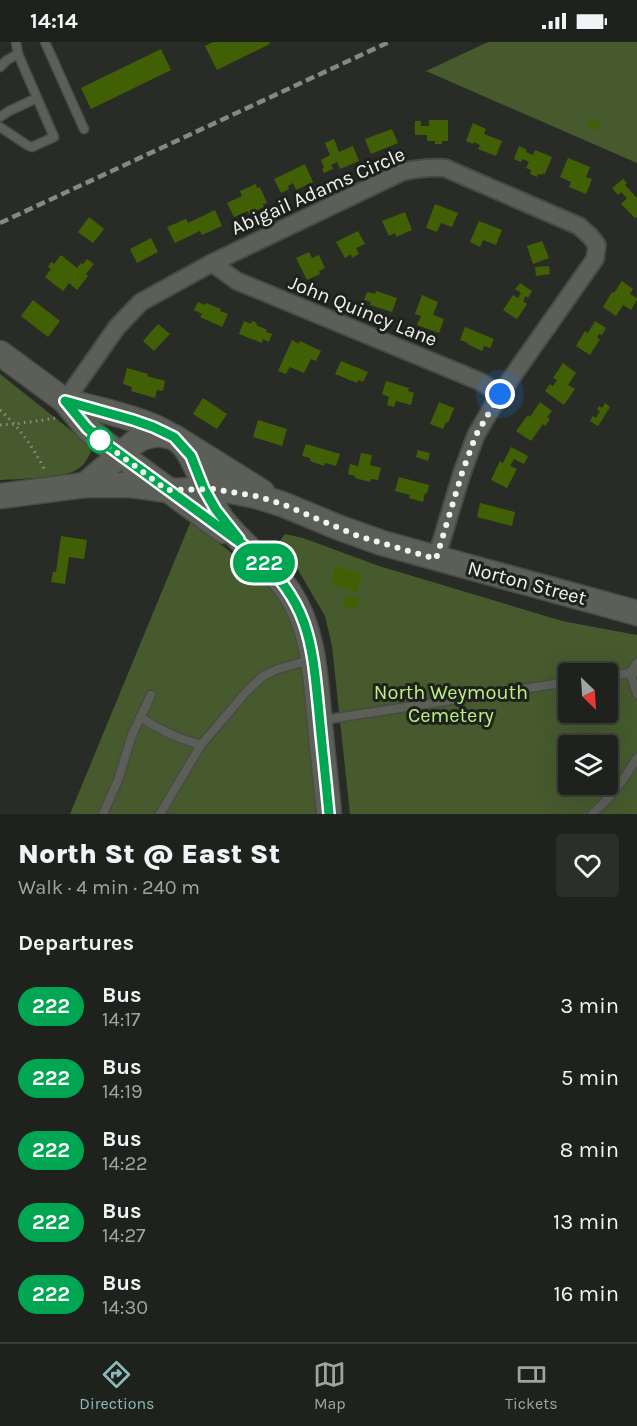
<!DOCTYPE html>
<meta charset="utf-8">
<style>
:root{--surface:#1f211c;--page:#2c2e29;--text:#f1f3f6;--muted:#a1a3a3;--line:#3c3e3b;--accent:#8bbbb9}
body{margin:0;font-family:Karla,sans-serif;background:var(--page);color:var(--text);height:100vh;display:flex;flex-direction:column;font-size:22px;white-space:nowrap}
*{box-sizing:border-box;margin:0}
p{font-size:20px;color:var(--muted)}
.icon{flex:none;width:33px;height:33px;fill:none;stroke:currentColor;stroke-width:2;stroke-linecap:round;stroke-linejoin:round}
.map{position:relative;height:772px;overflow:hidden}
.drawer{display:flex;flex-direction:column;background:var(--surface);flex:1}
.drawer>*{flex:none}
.badge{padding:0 12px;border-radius:20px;font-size:21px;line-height:39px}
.needle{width:39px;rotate:155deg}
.controls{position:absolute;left:558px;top:621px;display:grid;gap:12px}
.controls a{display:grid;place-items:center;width:60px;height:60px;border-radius:6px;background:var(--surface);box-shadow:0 6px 24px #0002,0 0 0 2px var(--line);font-size:30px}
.you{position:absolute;width:30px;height:30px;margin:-15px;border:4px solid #fff;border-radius:50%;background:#1a73e8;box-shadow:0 0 0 9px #1a73e833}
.map>.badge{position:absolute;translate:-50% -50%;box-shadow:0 0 0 3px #fff}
h2{padding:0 18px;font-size:22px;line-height:54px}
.round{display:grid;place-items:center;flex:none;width:63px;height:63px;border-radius:6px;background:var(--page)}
.summary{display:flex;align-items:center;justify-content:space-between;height:102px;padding:0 18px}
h1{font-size:28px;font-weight:800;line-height:45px}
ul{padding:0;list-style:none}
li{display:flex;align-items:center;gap:18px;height:72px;padding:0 18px}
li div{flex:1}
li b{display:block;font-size:22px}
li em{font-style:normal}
li .badge{min-width:66px;font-weight:700;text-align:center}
.status{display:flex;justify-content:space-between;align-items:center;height:42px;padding:0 30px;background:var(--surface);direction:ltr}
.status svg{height:16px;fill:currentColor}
.tab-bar{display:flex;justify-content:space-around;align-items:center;height:84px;border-top:2px solid var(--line);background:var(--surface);font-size:16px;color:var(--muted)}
.tab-bar a{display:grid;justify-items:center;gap:3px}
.tab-bar .current{color:var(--accent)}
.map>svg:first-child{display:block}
.green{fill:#465a2e;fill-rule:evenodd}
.building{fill:#416006}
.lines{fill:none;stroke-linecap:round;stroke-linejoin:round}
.lane-casing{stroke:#484a45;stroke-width:11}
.street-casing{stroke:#484a45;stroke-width:20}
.secondary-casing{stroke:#484a45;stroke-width:27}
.path{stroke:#8b8e89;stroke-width:3;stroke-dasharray:1.5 4.5;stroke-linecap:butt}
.lane{stroke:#5c5f58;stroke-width:8}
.street{stroke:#5c5f58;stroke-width:16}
.secondary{stroke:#5c5f58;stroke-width:24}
.rail{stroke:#868883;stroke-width:4.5;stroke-dasharray:9 4.5;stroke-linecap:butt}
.line-casing{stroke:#fff;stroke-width:14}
.line{stroke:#00a651;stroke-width:9}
.walk{stroke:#f2f4f0;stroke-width:6;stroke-dasharray:0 10.8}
.stop-dot{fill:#fff;stroke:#00a651;stroke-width:3}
.labels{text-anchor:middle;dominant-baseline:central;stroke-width:6;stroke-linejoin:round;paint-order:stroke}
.street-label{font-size:20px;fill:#f2f4f0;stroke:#1f221c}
.park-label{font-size:20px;fill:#bfee83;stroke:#1f221c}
</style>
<div class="status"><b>14:14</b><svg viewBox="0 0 49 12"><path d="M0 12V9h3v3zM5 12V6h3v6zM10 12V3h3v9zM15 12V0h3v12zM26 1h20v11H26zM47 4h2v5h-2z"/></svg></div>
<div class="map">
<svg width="637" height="772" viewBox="0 0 637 772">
<rect width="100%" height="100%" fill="#292c26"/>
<g class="green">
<path d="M488 0H637V121L426 29Z"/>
<path d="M0 332 88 402 91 410C87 417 84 424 76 428 63 436 18 437 0 438Z"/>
<path d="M191 479 257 531 271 546 284 566 297 590 302 617 316 772H70Z"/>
<path d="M285 492 303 496 379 524 562 579 637 593V772H350L332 604 325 574 298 528 283 515 278 501ZM568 632H608V670H568ZM568 704H608V742H568Z"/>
</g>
<g class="building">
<path d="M213 0H269L270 2 217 28 205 4Z"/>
<path d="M161 7 171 28 91 67 81 46Z"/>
<path d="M591 76 601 82 597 89 587 83Z"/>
<path d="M429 78H448V99H442V102H435V99H427V93H415V79H421V84H429Z"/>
<path d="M473 81 486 87 484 92 502 99 496 114 478 107 480 103 474 100 473 102 466 99Z"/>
<path d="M392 87 398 101 371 112 365 97Z"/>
<path d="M334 97 339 110 353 104 359 119 340 127 337 120 331 123 333 127 324 131 322 127 324 126 321 118 330 113 325 101Z"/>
<path d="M519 104 527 108 526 110 533 113 535 108 552 115 545 132 543 131 542 133 538 132 537 135 530 132 531 128 526 126 529 120 523 117 521 120 514 117Z"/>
<path d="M568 116 590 125 586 135 592 137 586 152 569 145 571 140 560 135Z"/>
<path d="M305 122 313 140 296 148 293 141 288 144 289 147 281 151 274 137Z"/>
<path d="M623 137 627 141 625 143 637 156V175L635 176 621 162 627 156 621 150 618 153 612 146Z"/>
<path d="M256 142 257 146 260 145 267 161 263 162 264 165 249 172 248 169 234 175 227 161 242 154 240 149Z"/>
<path d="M435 162 458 171 452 185 441 181 437 190 426 186Z"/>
<path d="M215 168 222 184 202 193 200 189 175 201 167 185 186 177 188 181Z"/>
<path d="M405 170 412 188 396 195 395 191 389 194 382 179Z"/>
<path d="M89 175 104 187 93 201 78 190Z"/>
<path d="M479 179 502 188 496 203 483 198 480 205 470 200Z"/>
<path d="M358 189 365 202 356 206 359 212 352 216 351 212 345 216 336 200Z"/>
<path d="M151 196 158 210 137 221 130 207Z"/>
<path d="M542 199 549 216 533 222 527 204Z"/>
<path d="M309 210 312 216 319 213 325 226 319 229 320 232 307 238 296 216Z"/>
<path d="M61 213 77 226 81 221 83 222 87 217 94 222 86 232 88 234 77 248 69 241 63 249 45 235 51 227 48 225 51 220 54 222Z"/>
<path d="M549 224 550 232 536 234 535 225Z"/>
<path d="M622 239 633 247 630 252 637 256V258L631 268 623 263 616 274 603 265 612 250 614 251Z"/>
<path d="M520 241 532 249 528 256 526 254 523 259 527 262 517 277 503 268 513 253 518 256 521 251 515 247Z"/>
<path d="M376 249 397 256 392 270 370 263 371 260 364 258 367 250 375 252Z"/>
<path d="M422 253 438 260 433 273 444 277 439 291 417 283 421 274 415 272Z"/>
<path d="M33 258 60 279 48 295 21 274Z"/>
<path d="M198 260 205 263 206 261 221 267 220 269 228 272 222 285 200 275 202 272 194 268Z"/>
<path d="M244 279 251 282 252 279 257 281 256 283 267 288 266 290 272 292 269 300 263 297 262 301 239 292Z"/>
<path d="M595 279 606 286 602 293 599 292 597 296 600 297 590 313 576 304 585 289 588 291Z"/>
<path d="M158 282 170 292 154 309 143 299Z"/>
<path d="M465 285 494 297 490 306 484 304 482 309 467 302 468 301 460 298Z"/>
<path d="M292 298 299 302 300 299 321 309 316 319 311 317 304 331 290 325 286 332 278 329Z"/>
<path d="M341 319 368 330 363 340 358 338 357 341 335 332Z"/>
<path d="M563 321 576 331 568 343 575 347 564 363 545 349 550 342 553 344 557 338 553 336Z"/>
<path d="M127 326 148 332 147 334 165 339 163 349 157 348 155 356 131 349 132 345 123 342Z"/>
<path d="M386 339 409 346 408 349 414 351 411 363 396 359 394 365 387 363 389 355 382 352Z"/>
<path d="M203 356 227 372 217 387 193 372Z"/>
<path d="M439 360 454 366 448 381 446 380 443 387 430 382Z"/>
<path d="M540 360 552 369 547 375 550 377 545 384 543 382 531 399 516 389 528 373 530 375Z"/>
<path d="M605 361 610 365 598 384 590 379 593 374 596 376 600 369 597 368 599 364 602 366Z"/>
<path d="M258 378 287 387 282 404 253 395Z"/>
<path d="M306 402 340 412 336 424 325 421 324 424 310 419V416L302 414Z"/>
<path d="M511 405 528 414 524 422 514 417 510 424 517 427 507 446 491 438 500 419 503 421Z"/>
<path d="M418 408 430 411 428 419 416 415Z"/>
<path d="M361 411 372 413 370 423 381 426 378 438 371 437 370 440 355 436V434L348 432 350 422 358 424Z"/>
<path d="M399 435 429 443 427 452 425 451 423 460 409 456 410 453 395 449Z"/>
<path d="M480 461 515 470 512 484 477 475Z"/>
<path d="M61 494 87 498 84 517 69 515 65 542 51 540 53 530H56Z"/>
<path d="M336 524 363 532 357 550 330 542Z"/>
<path d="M346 553 360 558 355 568 342 563Z"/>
</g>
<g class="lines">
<g class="lane-casing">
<g id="lane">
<path d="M45 0 84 87"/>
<path d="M0 25 7 18 18 12"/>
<path d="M0 75 9 69 37 56"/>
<path d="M0 85 27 103 32 105 54 95 18 12 16 0"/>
<path d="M634 631H630L637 652"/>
<path d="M608 634 630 631 637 621"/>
<path d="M140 675C159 688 179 697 201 703"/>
<path d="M323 678 568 640"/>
<path d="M103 772 118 738 132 693 151 653"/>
<path d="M160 772 201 703 247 649 263 634 278 627 310 618"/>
<path d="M592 772C610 757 625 736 637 716"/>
</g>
</g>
<g class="street-casing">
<g id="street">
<path d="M212 221 237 239 479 339 500 352"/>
<path d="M65 359 117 285 141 260 212 221 402 130C417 126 429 125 445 126L579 184 590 194 597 203 595 217 500 352 476 393 462 431 436 517"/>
</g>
</g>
<g class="secondary-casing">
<g id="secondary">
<path d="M0 311 65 359 87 386 103 400 224 489"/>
<path d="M65 359C96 367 147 377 173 395 180 399 187 407 191 415 203 436 206 455 221 476 241 503 270 522 289 550 313 586 315 630 319 672 322 706 326 739 329 772"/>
<path d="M85 443 134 401 141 396 157 392 174 395 262 450"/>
<path d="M0 454 85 443H131L175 449 213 447 231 449 256 454 282 462 340 486 382 501 637 571"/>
</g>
</g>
<g class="path">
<path d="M0 368C21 387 32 404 45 428"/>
<path d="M0 383 16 382 56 376"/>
</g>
<use href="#lane" class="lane"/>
<use href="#street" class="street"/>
<use href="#secondary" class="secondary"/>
<path class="rail" d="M0 181 389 0"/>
</g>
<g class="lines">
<g class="line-casing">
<path id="line" d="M239 497 216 468 204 447 191 414 174 395 153 385 133 378 65 359 87 386 103 400 253 510C310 560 312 601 319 671 322 705 326 738 329 772"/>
</g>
<use href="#line" class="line"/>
<path class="walk" d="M100 398 167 448 213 447 256 454 282 462 358 494 436 517 462 431 476 393 500 352"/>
</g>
<circle class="stop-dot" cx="100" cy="398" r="12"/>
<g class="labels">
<g class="street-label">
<text transform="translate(318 149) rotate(-24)">Abigail Adams Circle</text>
<text transform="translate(363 269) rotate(22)">John Quincy Lane</text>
<text transform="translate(527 541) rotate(15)">Norton Street</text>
</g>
<g class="park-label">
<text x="451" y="650">North Weymouth<tspan x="451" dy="23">Cemetery</tspan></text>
</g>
</g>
</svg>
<div class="controls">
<a><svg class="needle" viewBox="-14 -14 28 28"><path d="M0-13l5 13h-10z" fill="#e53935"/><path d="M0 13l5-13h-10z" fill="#a1a3a3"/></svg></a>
<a><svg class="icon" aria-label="layers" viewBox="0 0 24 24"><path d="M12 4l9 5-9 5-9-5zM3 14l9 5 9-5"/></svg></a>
</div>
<div class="you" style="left:500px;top:352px"></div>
<b class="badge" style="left:264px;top:521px;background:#00a651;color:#fff">222</b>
</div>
<section class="drawer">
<div class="summary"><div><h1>North St @ East St</h1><p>Walk · 4 min · 240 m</p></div><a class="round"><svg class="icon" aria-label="heart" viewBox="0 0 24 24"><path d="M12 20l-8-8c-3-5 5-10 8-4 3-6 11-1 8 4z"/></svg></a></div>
<h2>Departures</h2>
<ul>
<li><span class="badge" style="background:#00a651;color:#fff">222</span><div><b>Bus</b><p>14:17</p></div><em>3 min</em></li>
<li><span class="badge" style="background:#00a651;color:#fff">222</span><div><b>Bus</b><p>14:19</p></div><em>5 min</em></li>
<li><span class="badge" style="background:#00a651;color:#fff">222</span><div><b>Bus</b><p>14:22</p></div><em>8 min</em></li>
<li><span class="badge" style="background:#00a651;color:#fff">222</span><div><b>Bus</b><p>14:27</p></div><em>13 min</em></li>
<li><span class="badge" style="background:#00a651;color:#fff">222</span><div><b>Bus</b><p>14:30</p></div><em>16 min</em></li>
</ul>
</section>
<nav class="tab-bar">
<a class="current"><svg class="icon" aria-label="directions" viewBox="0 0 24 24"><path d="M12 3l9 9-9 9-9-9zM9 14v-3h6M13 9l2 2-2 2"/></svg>Directions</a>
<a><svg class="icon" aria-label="map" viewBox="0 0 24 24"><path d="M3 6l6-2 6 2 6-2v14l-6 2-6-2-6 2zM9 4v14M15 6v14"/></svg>Map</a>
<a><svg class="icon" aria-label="tickets" viewBox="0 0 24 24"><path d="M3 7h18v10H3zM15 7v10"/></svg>Tickets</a>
</nav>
